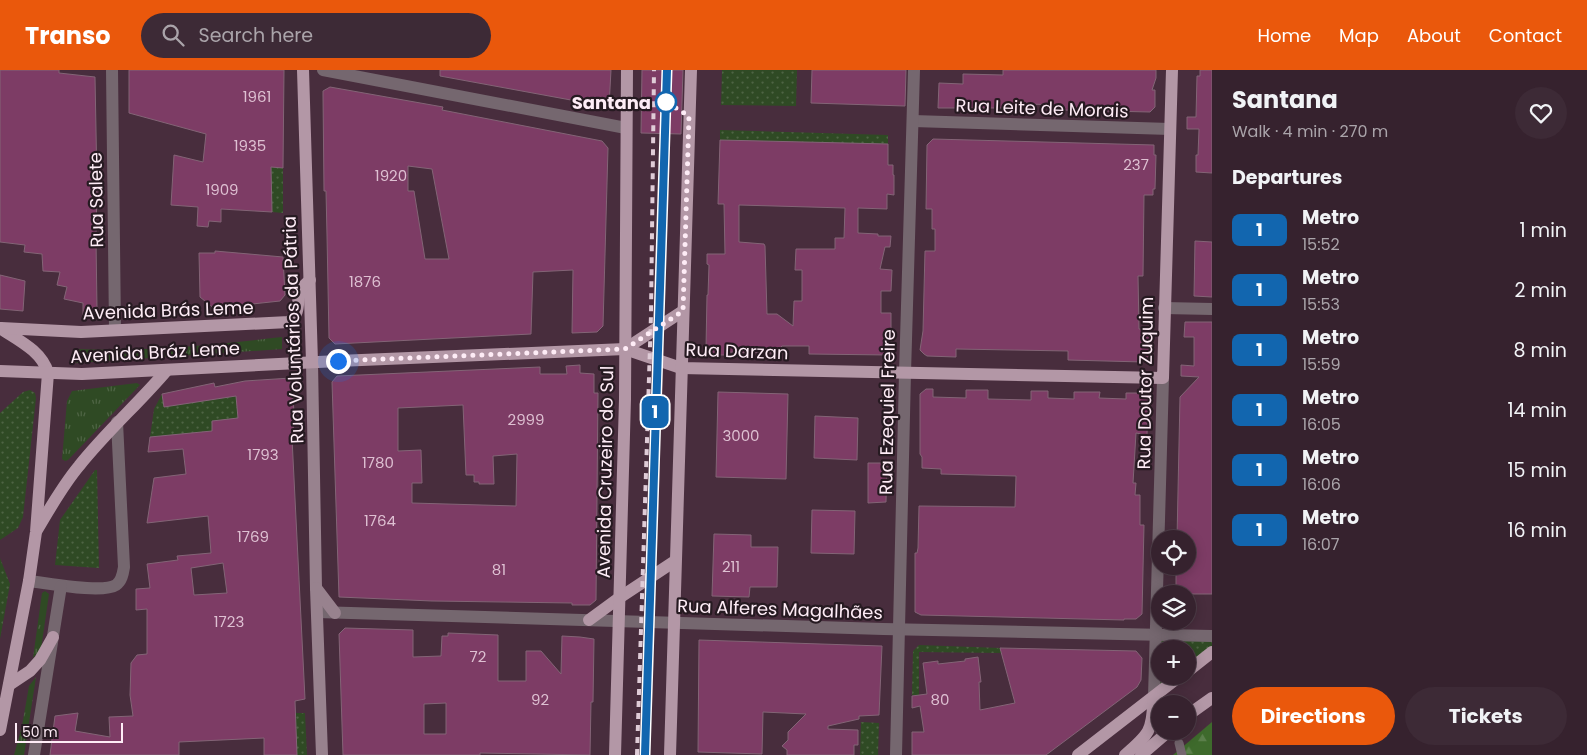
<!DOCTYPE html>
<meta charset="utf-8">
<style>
:root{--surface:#36222e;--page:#3d2a36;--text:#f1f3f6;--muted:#aaa4aa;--line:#503f4a;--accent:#ea580c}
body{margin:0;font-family:Poppins,sans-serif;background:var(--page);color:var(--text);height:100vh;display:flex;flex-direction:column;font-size:19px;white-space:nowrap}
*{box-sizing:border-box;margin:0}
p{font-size:16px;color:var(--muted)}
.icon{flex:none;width:28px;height:28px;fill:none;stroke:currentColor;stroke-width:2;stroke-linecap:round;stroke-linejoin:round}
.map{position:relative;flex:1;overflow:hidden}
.sheet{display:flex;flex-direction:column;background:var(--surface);width:375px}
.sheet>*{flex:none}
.badge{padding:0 10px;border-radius:8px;font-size:18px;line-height:32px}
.buttons{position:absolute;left:1151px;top:460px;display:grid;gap:10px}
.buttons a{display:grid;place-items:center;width:45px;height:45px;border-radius:50%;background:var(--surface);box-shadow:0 2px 12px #0003,0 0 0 1px var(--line);font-size:25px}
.scale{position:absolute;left:15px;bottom:12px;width:108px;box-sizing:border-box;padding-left:5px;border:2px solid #feecf6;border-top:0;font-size:14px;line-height:18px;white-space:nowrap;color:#feecf6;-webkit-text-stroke:4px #261a21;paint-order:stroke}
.you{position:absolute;width:25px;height:25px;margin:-12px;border:4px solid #fff;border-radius:50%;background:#1a73e8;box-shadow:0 0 0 8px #1a73e833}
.map>.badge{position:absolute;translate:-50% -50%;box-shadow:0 0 0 2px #fff}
h2{padding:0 20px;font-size:19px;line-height:45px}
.round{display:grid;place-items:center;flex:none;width:52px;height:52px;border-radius:26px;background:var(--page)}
.head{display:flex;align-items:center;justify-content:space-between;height:85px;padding:0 20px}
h1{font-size:24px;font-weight:700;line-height:38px}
.primary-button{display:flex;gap:10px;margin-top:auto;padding:10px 20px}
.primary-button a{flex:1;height:58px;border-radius:30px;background:var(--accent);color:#fff;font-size:20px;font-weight:700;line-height:58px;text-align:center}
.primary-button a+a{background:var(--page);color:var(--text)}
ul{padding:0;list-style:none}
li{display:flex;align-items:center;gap:15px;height:60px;padding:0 20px}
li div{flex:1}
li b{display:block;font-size:19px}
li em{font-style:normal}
li .badge{min-width:55px;font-weight:700;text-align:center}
header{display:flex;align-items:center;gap:30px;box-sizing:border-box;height:70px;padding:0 25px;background:var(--accent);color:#fff}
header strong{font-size:24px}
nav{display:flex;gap:28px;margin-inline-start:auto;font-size:18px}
.search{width:350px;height:45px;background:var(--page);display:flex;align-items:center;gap:12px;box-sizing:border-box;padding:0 18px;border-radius:28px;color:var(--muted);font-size:19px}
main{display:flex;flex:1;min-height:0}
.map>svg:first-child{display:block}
.grass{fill:url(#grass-tufts)}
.forest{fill:url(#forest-firs)}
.park{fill:url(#park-dots)}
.building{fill:#7d3c65;stroke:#836476;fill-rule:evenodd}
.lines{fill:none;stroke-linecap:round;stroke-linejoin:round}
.pedestrian{stroke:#75676f;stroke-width:9}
.minor{stroke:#75676f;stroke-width:12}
.tertiary{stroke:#75676f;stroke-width:12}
.secondary{stroke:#98828e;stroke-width:12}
.primary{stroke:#b397a6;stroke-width:12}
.rail{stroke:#dfccd7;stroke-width:4;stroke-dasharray:6 6;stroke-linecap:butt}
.line-casing{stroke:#fff;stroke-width:11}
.line{stroke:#1266af;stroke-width:8}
.walk{stroke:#feecf6;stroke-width:5;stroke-dasharray:0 9}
.stop-dot{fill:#fff;stroke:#1266af;stroke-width:2.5}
.labels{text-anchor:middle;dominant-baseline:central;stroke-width:4.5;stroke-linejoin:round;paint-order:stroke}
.number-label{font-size:15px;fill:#dec0d2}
.stop-label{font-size:18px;font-weight:bold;fill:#feecf6;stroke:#261a21;text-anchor:end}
.street-label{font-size:18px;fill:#feecf6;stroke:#261a21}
</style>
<header>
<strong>Transo</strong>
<div class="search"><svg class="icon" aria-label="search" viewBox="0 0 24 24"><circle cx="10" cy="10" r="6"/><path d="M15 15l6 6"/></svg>Search here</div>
<nav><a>Home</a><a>Map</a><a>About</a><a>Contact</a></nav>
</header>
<main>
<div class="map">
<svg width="1212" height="685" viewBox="0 0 1212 685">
<defs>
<pattern id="grass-tufts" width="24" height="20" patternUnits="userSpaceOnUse" patternTransform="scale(1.25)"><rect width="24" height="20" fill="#2f4a24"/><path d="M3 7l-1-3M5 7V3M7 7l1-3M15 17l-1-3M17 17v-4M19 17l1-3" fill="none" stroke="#4e6444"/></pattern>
<pattern id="forest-firs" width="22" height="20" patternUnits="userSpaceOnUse" patternTransform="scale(1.25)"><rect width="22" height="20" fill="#3e6a2c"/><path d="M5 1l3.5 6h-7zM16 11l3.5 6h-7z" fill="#5b7f4b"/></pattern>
<pattern id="park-dots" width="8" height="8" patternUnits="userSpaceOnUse" patternTransform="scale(1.25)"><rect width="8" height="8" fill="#2f4a24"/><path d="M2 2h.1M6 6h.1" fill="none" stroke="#4e6444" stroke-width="1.8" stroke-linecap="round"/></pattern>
</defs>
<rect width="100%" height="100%" fill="#482d3d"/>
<g class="grass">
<path d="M282 267V279L76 293 75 279C145 282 212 275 282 267Z"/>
<path d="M137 313 140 315 138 317 68 390 65 391 62 389 67 331 72 321Z"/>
<path d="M45 521 49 524 41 579 33 588 42 523Z"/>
<path d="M36 607 24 685H14L22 656 29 616Z"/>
</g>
<path class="forest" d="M1212 652V685H1173Z"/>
<g class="park">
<path d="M722 0H797L796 36 721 35Z"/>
<path d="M720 60 888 65V74L720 70Z"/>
<path d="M271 97 283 98V143L272 142Z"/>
<path d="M30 320 35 323 36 328 23 447 18 458 0 470V343L23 322Z"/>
<path d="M162 324 164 337 244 325 246 339 237 340 238 348 212 351V361L150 367 154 339Z"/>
<path d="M95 400H97L99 498 55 495 60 450Z"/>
<path d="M0 488 10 514 0 569Z"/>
<path d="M1158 568 1212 569V578L1188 597V579H1160V606H1175L1157 620Z"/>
<path d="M919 575 1000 578 1002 583 919 582V625H912L913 581Z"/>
<path d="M295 643H305L307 685H297Z"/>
<path d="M861 652 879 653 878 685H860Z"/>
</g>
<g class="building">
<path d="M0 0H59V3L95 7 97 114 96 169 97 239 92 246 83 245V233L64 229 67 217 57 215 60 202 43 201 42 184 24 182 25 175 0 172Z"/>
<path d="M129 0H284L283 98 271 97 272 142 221 139V152L209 151 208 157 197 156 198 137 171 135 174 85 203 92 206 64 129 43Z"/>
<path d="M440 0H611L609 37 440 6Z"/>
<path d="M642 0H683L681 64 641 63Z"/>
<path d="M812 0H906L905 36 811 33Z"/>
<path d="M1003 0H1156V8L1152 20H1155V37L1150 42 1063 40V35L1027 34V38H938L939 13 963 14V4L1003 5Z"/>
<path d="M1200 0H1212V103L1196 102V85H1198L1199 59H1187V47H1196L1197 6H1200Z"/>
<path d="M330 17 443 37 442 40 602 71 608 78 603 256 597 262 572 263 573 200 533 202 531 264 335 274 329 268 327 165 326 121H324L323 25V21ZM408 96 432 99 449 189H425L414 121H408Z"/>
<path d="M933 69 1154 75V85H1156L1155 119H1153V125H1144L1143 206H1138L1139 259 1150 260V285L1143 292 1068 290V281L956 279V287L927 286 924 284 920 280 923 261 925 181H935V159H932V139H926L927 75Z"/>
<path d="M720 70 888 74V95H893V105H894V125L887 124V139L858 138V163L878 164V166H891L890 177H885L880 199 892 200 891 221H881V243H891V275L888 276V285L809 284V276H782L775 283 725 282V285H714L706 278 707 225H708L709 195 707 194V184H725L724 134H718ZM739 135 845 138 844 168H835V179H796L795 200H802V231H794L793 256 777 244H767L765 176 764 174 739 172Z"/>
<path d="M1195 171 1212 172V227L1194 226Z"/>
<path d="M215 181 283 187 285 225 280 231 215 238 211 236 200 227 199 183H215Z"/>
<path d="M0 205 25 211 23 241 0 239Z"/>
<path d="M1185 252H1212V524H1176V496H1188V469H1177L1180 327 1199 307 1181 306V295L1194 296V267H1184Z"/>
<path d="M580 295V303L594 304V323H598L596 530 590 535H572V533L432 531 339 527 332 312 337 306 540 297V304H567L566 296ZM463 335 466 405H474V412H479V414H494L493 386 517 384 516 436 412 433V413H422L421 380 398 381V338Z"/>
<path d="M291 308 294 341H292L294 368H292L305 629 295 631 297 685H264V668L179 672V685H50L55 646 78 643 75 661 110 667 109 647 133 646 130 625 131 593 137 585 147 584V539L136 540V519L150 518 147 494 178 490 177 486 211 483 208 446 147 453 154 408 186 404 183 379 148 382 150 367 212 361V351L238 348 236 326 164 337 162 324 214 313 215 317 245 311ZM223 493 227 523 194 525 191 498Z"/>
<path d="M926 319H933V327L966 328V320H988V329L1031 330V321H1048V328L1074 329V322H1100L1099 328 1126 329V323H1144L1148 328 1147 365 1136 363 1133 413H1136L1135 425H1140V455H1144L1142 544 1136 549H1124V550L921 545 915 542V483H917L918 478 919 436 1015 437 1016 406 941 404V399L922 398V387L920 384V324Z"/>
<path d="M718 322 788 324 786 409 716 407Z"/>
<path d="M815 346 858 348 857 390 814 388Z"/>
<path d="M868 393H887L886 432 868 433Z"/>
<path d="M812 440 855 441 854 484 811 483Z"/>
<path d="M714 464 751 465V477H778L777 517H750L749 527 712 526Z"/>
<path d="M345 558 413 560V587L441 586 442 566H448V563L498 565V611H526V581H541L561 604 562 566 580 567 594 569 593 632H591L590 685 480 683V685H343L339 564ZM446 633V664H424V634Z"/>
<path d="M699 570 882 576 879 645 859 646V649L828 656V659L858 660V675H854V685H787V680L782 676 788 670V662L806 644 763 642 762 684 698 682Z"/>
<path d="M1000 578 1136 581 1142 588 1141 610 1137 617 1046 685H912V662H924L920 636 912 638V626L927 624 923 593 938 591V594L965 591V589L978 587 981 612H979L980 640 1015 633Z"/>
</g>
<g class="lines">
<path class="pedestrian" d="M1179 673 1182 685"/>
<g class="minor">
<path d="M112 0 115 260"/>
<path d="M1164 238 1212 239"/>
<path d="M29 511C47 513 102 524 116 515 122 511 123 503 124 497L117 352"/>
<path d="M34 685 61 516"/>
</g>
<g class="tertiary">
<path d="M323 0 626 58"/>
<path d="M913 51 1170 59"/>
<path d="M317 542 883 559 1212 566"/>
<path d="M1154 627 1163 308"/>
<path d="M896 685 905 303 914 0"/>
</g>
<g class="secondary">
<path d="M312 292 316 518 322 685"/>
<path d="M316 518 335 543"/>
</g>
<g class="primary">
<path d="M303 0 312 292"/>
<path d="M0 258C18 270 42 281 48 303L36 462 29 511 0 660"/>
<path d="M1 258 81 262 289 252C303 241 295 229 301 219 303 216 307 213 310 210"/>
<path d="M625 279 683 241"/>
<path d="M0 301 82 304 338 291 625 279 681 298 1163 308 1172 0"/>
<path d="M37 460C50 438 63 415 79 396 106 362 139 333 167 300"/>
<path d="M589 550 619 528 675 491"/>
<path d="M1188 601 1212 582"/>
<path d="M9 615 30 601 40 590 53 567"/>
<path d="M1188 645 1212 628"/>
<path d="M615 685 625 329 627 0"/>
<path d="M670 685 691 0"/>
<path d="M1078 685 1180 606"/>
<path d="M1125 685C1152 662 1151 661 1154 627"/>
<path d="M1141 685 1169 661"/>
</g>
<g class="rail">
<path d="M637 685 651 245 654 0"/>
<path d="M645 685 667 0"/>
</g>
</g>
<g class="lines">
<g class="line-casing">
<path id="line" d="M645 685 667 0"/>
</g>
<use href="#line" class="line"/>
<path class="walk" d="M338 291 625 279 683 241 689 46 666 32"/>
</g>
<circle class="stop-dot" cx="666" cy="32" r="10"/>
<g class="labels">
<g class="number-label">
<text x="257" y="26">1961</text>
<text x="250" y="75">1935</text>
<text x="1136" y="94">237</text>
<text x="391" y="105">1920</text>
<text x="222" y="119">1909</text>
<text x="365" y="211">1876</text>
<text x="526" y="349">2999</text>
<text x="741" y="365">3000</text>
<text x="263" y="384">1793</text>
<text x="378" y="392">1780</text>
<text x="380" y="450">1764</text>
<text x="253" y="466">1769</text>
<text x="731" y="496">211</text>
<text x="499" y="499">81</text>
<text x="229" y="551">1723</text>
<text x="478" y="586">72</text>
<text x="540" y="629">92</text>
<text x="940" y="629">80</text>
</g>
<g class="stop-label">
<text x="651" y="32">Santana</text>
</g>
<g class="street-label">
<text transform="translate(1042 38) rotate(2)">Rua Leite de Morais</text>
<text transform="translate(96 130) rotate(-91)">Rua Salete</text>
<text transform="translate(168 240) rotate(-2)">Avenida Brás Leme</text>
<text transform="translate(293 260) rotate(-92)">Rua Voluntários da Pátria</text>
<text transform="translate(737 281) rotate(2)">Rua Darzan</text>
<text transform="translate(155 282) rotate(-3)">Avenida Bráz Leme</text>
<text transform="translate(1145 313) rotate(-89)">Rua Doutor Zuquim</text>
<text transform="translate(887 342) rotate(-89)">Rua Ezequiel Freire</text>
<text transform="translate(605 402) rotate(-89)">Avenida Cruzeiro do Sul</text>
<text transform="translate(780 539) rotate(2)">Rua Alferes Magalhães</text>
</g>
</g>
</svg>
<div class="buttons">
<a><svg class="icon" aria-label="locate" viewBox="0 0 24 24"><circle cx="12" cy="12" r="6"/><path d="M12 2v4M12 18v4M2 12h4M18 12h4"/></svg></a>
<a><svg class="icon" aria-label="layers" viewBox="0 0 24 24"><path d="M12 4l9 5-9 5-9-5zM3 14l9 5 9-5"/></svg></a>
<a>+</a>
<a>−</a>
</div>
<div class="scale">50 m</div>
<div class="you" style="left:338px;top:291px"></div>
<b class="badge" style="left:655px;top:342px;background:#1266af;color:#fff">1</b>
</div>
<section class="sheet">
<div class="head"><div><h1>Santana</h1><p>Walk · 4 min · 270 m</p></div><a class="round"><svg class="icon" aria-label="heart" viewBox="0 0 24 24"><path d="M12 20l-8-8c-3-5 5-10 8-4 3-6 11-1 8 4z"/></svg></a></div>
<h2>Departures</h2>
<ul>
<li><span class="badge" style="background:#1266af;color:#fff">1</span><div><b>Metro</b><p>15:52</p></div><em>1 min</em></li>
<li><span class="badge" style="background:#1266af;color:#fff">1</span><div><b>Metro</b><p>15:53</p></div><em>2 min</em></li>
<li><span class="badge" style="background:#1266af;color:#fff">1</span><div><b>Metro</b><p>15:59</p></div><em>8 min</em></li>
<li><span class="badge" style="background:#1266af;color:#fff">1</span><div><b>Metro</b><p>16:05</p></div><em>14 min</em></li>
<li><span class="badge" style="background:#1266af;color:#fff">1</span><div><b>Metro</b><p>16:06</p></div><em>15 min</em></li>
<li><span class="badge" style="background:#1266af;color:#fff">1</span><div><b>Metro</b><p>16:07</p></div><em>16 min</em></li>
</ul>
<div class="primary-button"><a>Directions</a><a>Tickets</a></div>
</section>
</main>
